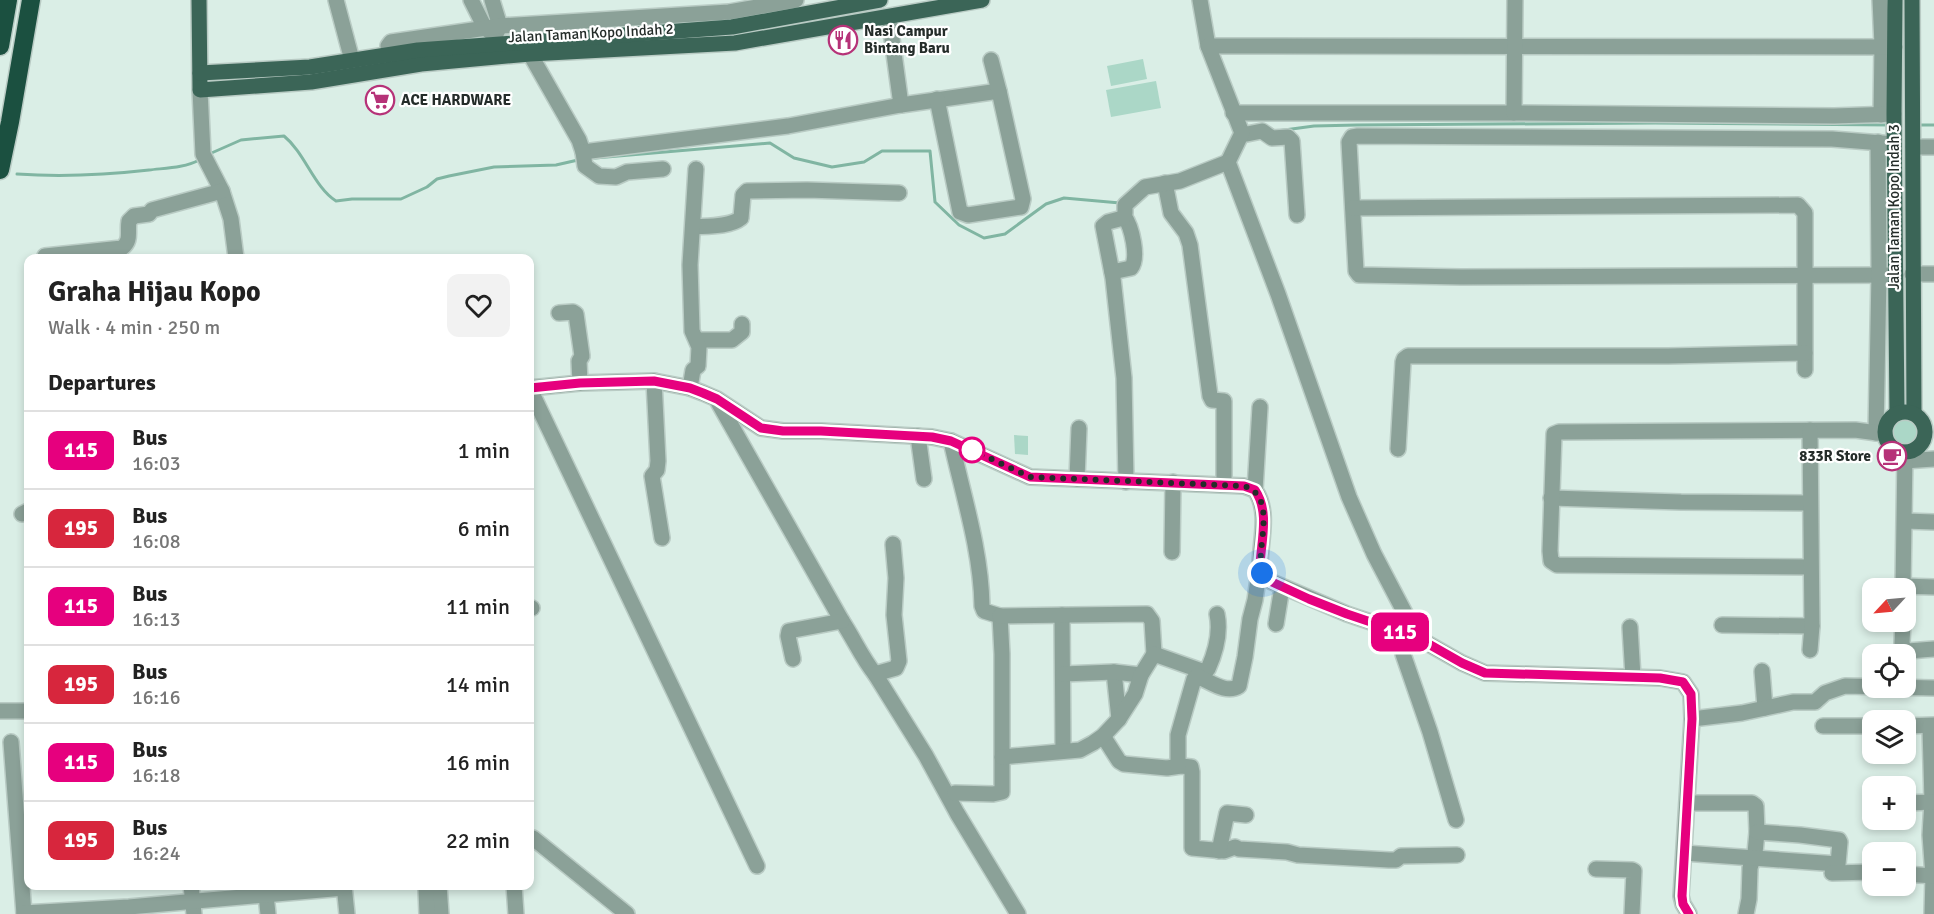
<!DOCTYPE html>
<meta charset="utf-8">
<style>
:root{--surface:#fff;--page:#f2f2f2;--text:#222;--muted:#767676;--line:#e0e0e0}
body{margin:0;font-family:Signika,sans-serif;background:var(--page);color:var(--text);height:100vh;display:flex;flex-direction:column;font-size:22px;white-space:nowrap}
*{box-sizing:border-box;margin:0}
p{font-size:20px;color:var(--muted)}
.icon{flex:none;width:33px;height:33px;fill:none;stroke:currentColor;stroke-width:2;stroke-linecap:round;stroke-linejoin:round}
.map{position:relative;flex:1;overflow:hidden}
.sheet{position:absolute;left:24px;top:254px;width:510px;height:636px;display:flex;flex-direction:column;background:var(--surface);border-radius:12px;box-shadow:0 3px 9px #0003}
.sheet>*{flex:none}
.badge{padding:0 12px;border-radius:9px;font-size:21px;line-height:39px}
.needle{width:39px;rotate:244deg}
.fabs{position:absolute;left:1862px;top:578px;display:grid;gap:12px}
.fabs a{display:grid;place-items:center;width:54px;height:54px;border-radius:12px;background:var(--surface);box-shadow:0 3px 9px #0003;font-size:30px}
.you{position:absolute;width:30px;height:30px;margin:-15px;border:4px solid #fff;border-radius:50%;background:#1a73e8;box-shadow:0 0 0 9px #1a73e833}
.map>.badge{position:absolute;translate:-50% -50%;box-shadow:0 0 0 3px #fff}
h2{padding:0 24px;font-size:22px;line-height:54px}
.round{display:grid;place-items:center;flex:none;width:63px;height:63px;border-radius:12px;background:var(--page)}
.summary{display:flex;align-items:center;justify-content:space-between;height:102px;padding:0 24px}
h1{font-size:28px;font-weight:700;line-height:45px}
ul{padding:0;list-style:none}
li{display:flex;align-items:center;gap:18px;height:78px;padding:0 24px;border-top:2px solid var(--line)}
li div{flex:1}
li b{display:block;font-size:22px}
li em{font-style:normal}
li .badge{min-width:66px;font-weight:700;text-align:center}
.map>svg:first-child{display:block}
.green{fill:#abd7c7}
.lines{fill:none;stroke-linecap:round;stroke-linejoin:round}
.stream{stroke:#80b5a2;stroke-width:3}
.minor-casing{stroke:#b9cbc4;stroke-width:18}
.major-casing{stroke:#b9cbc4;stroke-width:18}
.highway-casing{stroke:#b9cbc4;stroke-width:21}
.minor{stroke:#8ba198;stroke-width:15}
.major{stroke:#3b6557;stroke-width:15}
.highway{stroke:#1b5040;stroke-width:18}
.line-casing{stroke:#fff;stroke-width:14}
.line{stroke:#e6007e;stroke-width:9}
.walk{stroke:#242c29;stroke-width:6;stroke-dasharray:0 10.8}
.stop-dot{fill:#fff;stroke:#e6007e;stroke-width:3}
.labels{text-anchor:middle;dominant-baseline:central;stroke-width:4.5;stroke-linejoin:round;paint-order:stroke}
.poi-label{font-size:15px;font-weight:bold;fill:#242c29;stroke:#fff;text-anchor:start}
.street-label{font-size:15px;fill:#242c29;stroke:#fff}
</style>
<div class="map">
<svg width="1934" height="914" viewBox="0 0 1934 914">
<rect width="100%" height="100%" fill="#daeee6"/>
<g class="green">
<path d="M1143 59 1147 79 1111 86 1107 66Z"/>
<path d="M1156 81 1161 108 1111 117 1106 90Z"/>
<circle cx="1905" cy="429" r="16"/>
<path d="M1014 435 1028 436V455L1015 454Z"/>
</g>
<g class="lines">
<g class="stream">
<path d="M1918 125H1934"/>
<path d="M1277 131 1314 126 1357 125 1655 123 1891 125"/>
<path d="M207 155 241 140 284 136C305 153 314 187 336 201L352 199H401L427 187 437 179 449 176 494 167 556 165 578 160"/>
<path d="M595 158 770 143 794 158 832 167 864 162 882 151H930L935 202 959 225 984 238 1005 234 1046 204 1064 198 1120 203"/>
<path d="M17 174C61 177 105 175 149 170 165 168 185 168 199 160"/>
</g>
<g class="minor-casing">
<g id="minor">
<path d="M336 0 352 60"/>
<path d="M471 0 485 28 493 34"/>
<path d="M492 0 500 26 496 34"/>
<path d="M1200 0 1208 46 1242 133 1247 134 1262 131 1272 138 1288 137 1292 141 1297 215"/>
<path d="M1880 0 1882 45 1881 115"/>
<path d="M889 17 901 105"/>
<path d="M1208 46 1895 47"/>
<path d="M389 54 388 46 391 42 500 26 729 12 796 0"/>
<path d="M530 54 579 140 583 152 788 126 901 105 999 91"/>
<path d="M200 90 203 154 222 191 231 219 236 258"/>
<path d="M937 99 960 212 968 215 1021 207 1023 199 999 91 991 60"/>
<path d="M1233 113H1514L1834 116 1894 114"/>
<path d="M1514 113 1515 0"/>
<path d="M1242 133 1228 162 1278 294 1349 497 1374 554 1418 638"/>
<path d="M1894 144 1832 139 1358 136 1352 137 1349 142 1356 271 1359 275 1461 277 1896 275"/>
<path d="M1913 147H1934"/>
<path d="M583 152 585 166 599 176 616 177 627 172 663 169"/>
<path d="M1165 183 1171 213 1186 233 1190 245 1210 396 1212 400 1224 401V484"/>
<path d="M1353 208 1798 205 1805 213V370"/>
<path d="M693 227C707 226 730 227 741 218L743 195 747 191 807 190 899 193"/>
<path d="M45 256 122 248C132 240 127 232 129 221L134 216 149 214 152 210 222 191"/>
<path d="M1112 272 1131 268C1139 258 1132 227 1124 216"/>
<path d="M1912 274H1934"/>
<path d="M559 313 573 312 576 314 582 356 579 361 580 383"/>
<path d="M697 340H732L742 332V324"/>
<path d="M654 381 658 461 657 470 652 476 662 538"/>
<path d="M530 388 580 383 654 381 690 388 703 393 717 399 761 428 783 431H821L932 437 951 441 1030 477 1244 486 1255 490C1270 512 1260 541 1260 566L1262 573 1272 582 1347 614 1418 638 1462 663 1485 673 1660 678 1683 682 1691 694 1692 719 1681 896 1683 904 1689 914"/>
<path d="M690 388 693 370 698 366 699 347 692 331 690 265 696 169"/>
<path d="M530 389 757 866"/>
<path d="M718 402 842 621C854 639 862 658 875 674L926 756 957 813 1018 914"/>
<path d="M1876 433 1879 274 1878 142"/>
<path d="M918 436 924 479"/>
<path d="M951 441C963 495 981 550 982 606L984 611 1000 616 1002 654V792L993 794 955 793"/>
<path d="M1398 449 1403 362 1404 359 1408 356H1668L1805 353"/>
<path d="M1904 461 1934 459"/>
<path d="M1077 479 1079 428"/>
<path d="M1126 482 1124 378 1113 278 1103 226 1108 222 1123 218 1125 213V205L1145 187 1180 181 1228 162"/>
<path d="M1255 490 1260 407"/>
<path d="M1551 498 1681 502 1810 503"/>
<path d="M22 514 28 511"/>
<path d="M1905 521 1934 522"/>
<path d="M1172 552 1173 482"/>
<path d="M1810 567 1557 565 1551 561 1550 551 1554 434 1559 432 1855 430 1885 434"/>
<path d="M1903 586 1934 587"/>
<path d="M1903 588 1905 452"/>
<path d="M530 608H532"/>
<path d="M1062 615 1063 751"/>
<path d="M1000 616 1147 614 1152 621 1154 654"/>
<path d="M1903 621 1902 643 1904 649 1908 651 1934 649"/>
<path d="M1276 624 1282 587"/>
<path d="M1722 625 1812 626"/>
<path d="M1630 627 1633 677"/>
<path d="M1400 632 1403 654 1430 732 1456 820"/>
<path d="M1810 650 1812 626 1810 430"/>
<path d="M793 659 788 636 789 631 842 621"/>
<path d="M1762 671 1765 708"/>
<path d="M1114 672 1119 719"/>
<path d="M875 674 896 668 899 661 894 615 896 578 893 544"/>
<path d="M1063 674 1114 672 1141 675"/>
<path d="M0 711H28"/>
<path d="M1692 719 1742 713 1793 702H1815L1825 693 1845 686 1934 688"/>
<path d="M1823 726H1872"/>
<path d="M1905 726 1934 725"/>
<path d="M1930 726 1932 802 1930 835 1933 876 1932 914"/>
<path d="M1103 736 1119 761 1124 764 1167 768 1181 766 1191 767 1192 772V848L1224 851 1235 847 1239 849 1287 852 1298 855 1389 860H1396L1401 856 1457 855"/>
<path d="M11 742 24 914"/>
<path d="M1002 757 1080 750 1093 743 1103 736 1119 719 1135 694 1141 675 1154 654 1202 671 1208 669C1216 651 1221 633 1217 614"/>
<path d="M1178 766V735L1194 679 1197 676 1201 678C1212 683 1227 694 1239 686L1245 657 1250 619 1255 600 1260 565"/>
<path d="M1687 803H1752L1756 806 1757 832 1755 853 1750 868 1749 899 1746 914"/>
<path d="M1905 803 1934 802"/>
<path d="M530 839 533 838 627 914"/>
<path d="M1219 851 1227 813 1246 815"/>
<path d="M1684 853 1838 864 1840 842 1839 840 1800 835 1757 832"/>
<path d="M1596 869 1632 870 1634 871 1632 914"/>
<path d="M1832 873 1872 872"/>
<path d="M1905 874 1934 876"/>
<path d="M191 885 194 914"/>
<path d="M265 885 268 914"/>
<path d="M344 885 347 914"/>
<path d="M439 885 441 914"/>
<path d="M514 885 516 914"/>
<path d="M24 913 129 907 344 888"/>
<path d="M427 914 426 890 434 885"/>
</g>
</g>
<g class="major-casing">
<g id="major">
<path d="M199 0 200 90 311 82 421 64 530 54 735 43 982 0"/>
<path d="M1895 0 1894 114 1897 413"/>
<path d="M1912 0 1914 413"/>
<path d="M200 73 310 67 418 50 732 27 880 0"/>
<circle cx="1905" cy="432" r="20"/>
</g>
</g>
<g class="highway-casing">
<g id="highway">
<path d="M0 46 8 0"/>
<path d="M0 170 10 122 31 0"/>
</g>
</g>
<use href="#minor" class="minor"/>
<use href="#major" class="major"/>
<use href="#highway" class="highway"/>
</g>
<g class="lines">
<g class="line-casing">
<path id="line" d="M530 388 580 383 654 381 690 388 703 393 717 399 761 428 783 431H821L932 437 951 441 1030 477 1244 486 1255 490C1270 512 1261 541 1260 566L1262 573 1272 582 1309 599 1347 614 1418 638 1462 663 1485 673 1660 678 1683 682 1691 694 1692 719 1682 896 1683 904 1689 914"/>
</g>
<use href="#line" class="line"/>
<path class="walk" d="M972 450 1030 477 1244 486C1279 497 1255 548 1262 573"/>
</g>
<defs>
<g id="restaurant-ring" transform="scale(1.5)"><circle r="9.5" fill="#fff" stroke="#b63278" stroke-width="1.5"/><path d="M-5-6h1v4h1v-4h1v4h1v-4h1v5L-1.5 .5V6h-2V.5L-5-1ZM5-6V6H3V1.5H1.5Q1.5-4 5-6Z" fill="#b63278"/></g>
<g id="supermarket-ring" transform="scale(1.5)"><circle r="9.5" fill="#fff" stroke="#b63278" stroke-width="1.5"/><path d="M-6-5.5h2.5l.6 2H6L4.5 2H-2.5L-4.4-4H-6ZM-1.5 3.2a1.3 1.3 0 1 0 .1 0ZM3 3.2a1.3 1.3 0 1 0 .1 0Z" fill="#b63278"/></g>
<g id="cafe-ring" transform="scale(1.5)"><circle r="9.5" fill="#fff" stroke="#b63278" stroke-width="1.5"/><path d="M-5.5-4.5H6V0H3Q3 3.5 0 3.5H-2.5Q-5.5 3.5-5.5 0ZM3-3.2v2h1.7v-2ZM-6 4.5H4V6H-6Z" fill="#b63278"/></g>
</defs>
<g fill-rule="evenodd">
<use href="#restaurant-ring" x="843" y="40"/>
<use href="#supermarket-ring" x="380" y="100"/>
<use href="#cafe-ring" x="1892" y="456"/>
</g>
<circle class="stop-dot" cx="972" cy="450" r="12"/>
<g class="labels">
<g class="poi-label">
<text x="864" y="31">Nasi Campur<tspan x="864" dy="17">Bintang Baru</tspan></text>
<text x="401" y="100">ACE HARDWARE</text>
<text x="1871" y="456" text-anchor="end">833R Store</text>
</g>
<g class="street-label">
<text transform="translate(591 33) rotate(-3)">Jalan Taman Kopo Indah 2</text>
<text transform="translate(1894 207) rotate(-90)">Jalan Taman Kopo Indah 3</text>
</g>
</g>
</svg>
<div class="fabs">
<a><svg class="needle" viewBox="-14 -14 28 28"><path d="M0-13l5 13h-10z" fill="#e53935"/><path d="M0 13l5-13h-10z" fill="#767676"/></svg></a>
<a><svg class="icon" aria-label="locate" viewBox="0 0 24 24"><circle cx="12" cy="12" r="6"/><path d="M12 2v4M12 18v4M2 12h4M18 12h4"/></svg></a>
<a><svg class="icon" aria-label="layers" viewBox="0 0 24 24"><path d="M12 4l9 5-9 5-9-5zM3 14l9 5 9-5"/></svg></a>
<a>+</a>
<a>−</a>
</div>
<div class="you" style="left:1262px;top:573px"></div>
<b class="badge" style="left:1400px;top:632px;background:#e6007e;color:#fff">115</b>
<section class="sheet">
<div class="summary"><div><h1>Graha Hijau Kopo</h1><p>Walk · 4 min · 250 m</p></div><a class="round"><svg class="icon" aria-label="heart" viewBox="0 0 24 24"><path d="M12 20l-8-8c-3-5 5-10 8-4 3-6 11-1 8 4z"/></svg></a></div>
<h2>Departures</h2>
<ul>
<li><span class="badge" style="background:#e6007e;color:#fff">115</span><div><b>Bus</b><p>16:03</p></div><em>1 min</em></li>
<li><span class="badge" style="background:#d7263d;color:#fff">195</span><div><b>Bus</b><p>16:08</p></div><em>6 min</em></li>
<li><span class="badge" style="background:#e6007e;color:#fff">115</span><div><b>Bus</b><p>16:13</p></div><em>11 min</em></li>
<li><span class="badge" style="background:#d7263d;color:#fff">195</span><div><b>Bus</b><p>16:16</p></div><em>14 min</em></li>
<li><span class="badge" style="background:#e6007e;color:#fff">115</span><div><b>Bus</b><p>16:18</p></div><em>16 min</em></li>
<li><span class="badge" style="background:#d7263d;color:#fff">195</span><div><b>Bus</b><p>16:24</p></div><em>22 min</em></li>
</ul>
</section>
</div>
